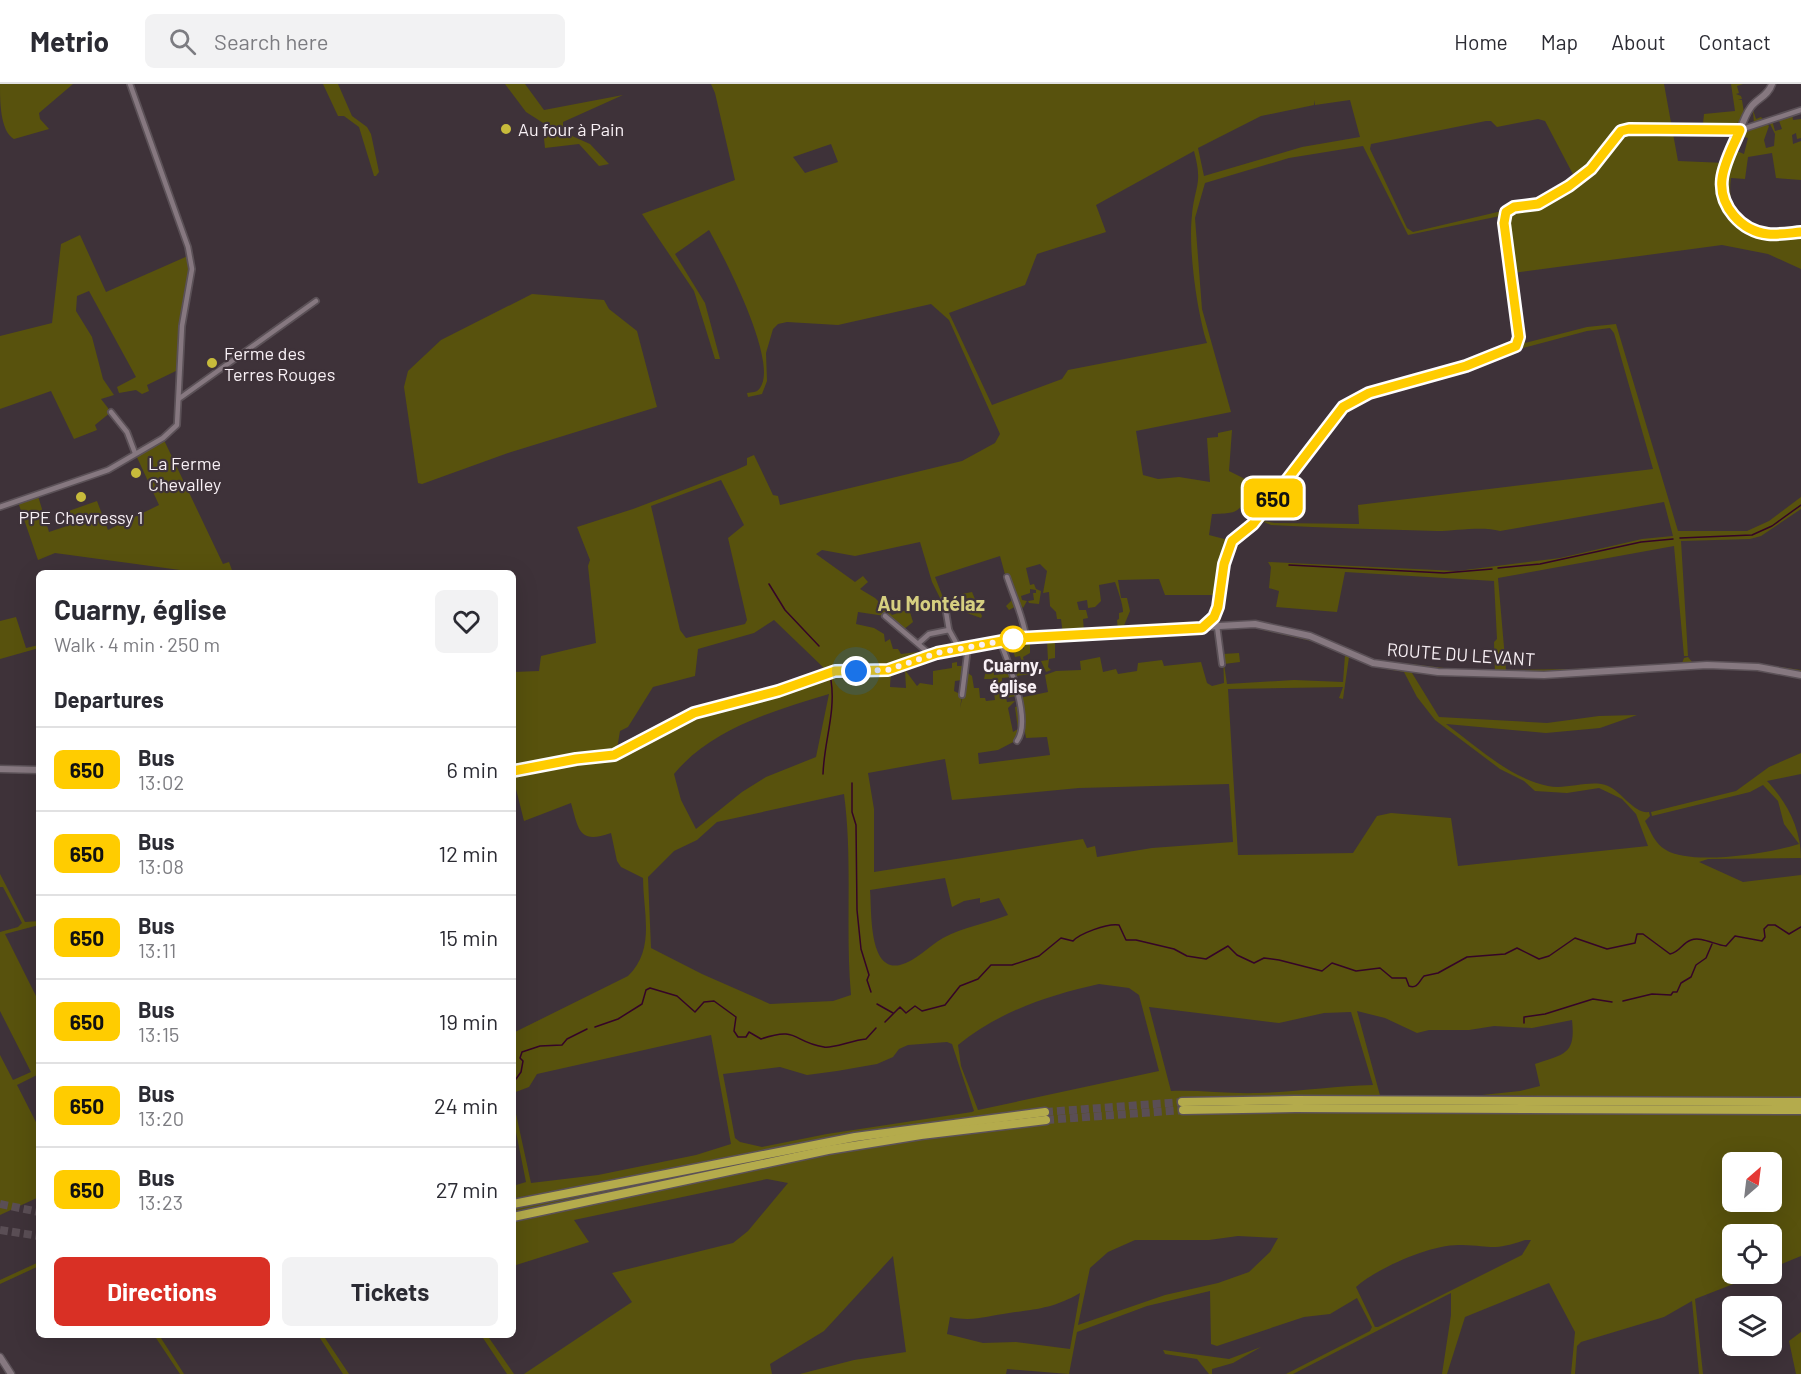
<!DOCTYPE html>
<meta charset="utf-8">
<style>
:root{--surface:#fff;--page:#f2f2f3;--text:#2b2b33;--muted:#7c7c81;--line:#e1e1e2;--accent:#d93025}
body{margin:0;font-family:Barlow,sans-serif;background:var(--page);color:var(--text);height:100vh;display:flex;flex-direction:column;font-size:22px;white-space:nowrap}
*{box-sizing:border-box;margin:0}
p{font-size:20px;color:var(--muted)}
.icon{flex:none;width:33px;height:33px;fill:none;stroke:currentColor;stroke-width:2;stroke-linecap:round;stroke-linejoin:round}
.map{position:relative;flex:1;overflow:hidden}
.sheet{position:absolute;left:36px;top:486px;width:480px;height:768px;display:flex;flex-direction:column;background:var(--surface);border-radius:9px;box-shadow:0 6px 24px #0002}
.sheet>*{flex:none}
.badge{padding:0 12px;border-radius:9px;font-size:21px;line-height:39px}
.needle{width:39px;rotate:28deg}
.fabs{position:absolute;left:1722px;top:1068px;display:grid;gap:12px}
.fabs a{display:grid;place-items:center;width:60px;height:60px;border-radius:9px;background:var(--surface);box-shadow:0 6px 24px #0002;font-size:30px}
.you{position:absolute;width:30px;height:30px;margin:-15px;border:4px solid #fff;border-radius:50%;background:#1a73e8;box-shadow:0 0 0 9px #1a73e833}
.map>.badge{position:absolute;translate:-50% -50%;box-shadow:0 0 0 3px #fff}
h2{padding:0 18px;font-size:22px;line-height:54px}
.round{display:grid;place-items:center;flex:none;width:63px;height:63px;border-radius:9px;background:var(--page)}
.head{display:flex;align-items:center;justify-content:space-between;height:102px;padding:0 18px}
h1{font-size:28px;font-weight:700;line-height:45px}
.primary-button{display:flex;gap:12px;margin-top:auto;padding:12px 18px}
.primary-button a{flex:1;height:69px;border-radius:9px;background:var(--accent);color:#fff;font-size:24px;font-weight:700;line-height:69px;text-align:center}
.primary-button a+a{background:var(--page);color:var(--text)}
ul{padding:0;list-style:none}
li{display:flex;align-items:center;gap:18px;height:84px;padding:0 18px;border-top:2px solid var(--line)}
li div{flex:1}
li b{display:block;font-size:22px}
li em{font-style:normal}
li .badge{min-width:66px;font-weight:700;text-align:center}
header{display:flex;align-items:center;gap:36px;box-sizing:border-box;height:84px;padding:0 30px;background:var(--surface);border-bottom:2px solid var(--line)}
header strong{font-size:28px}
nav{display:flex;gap:33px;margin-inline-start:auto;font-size:21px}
.search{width:420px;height:54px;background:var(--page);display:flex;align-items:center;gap:15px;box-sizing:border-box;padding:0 21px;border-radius:9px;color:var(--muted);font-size:22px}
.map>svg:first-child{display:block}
.green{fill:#58520d;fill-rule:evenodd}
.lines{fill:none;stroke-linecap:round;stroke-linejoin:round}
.stream{stroke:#350428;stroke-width:1.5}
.highway-tunnel{stroke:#5a4e55;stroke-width:8;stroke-dasharray:8 4;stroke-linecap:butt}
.street-casing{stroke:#5b5157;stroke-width:8}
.secondary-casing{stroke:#5b5157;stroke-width:9}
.highway-casing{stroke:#5b5157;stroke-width:11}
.street{stroke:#867880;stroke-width:4.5}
.secondary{stroke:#867880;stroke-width:6}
.highway{stroke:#b4ab4c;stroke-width:8}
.line-casing{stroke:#fff;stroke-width:14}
.line{stroke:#fc0;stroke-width:9}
.walk{stroke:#f8f0f5;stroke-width:6;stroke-dasharray:0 10.8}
.poi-dot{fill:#c7bb3b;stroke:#3e3239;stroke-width:2}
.stop-dot{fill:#fff;stroke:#fc0;stroke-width:3}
.labels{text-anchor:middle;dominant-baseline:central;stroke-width:4.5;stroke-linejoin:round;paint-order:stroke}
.poi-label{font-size:18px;fill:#f8f0f5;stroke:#3e3239;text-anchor:start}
.street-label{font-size:18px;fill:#f8f0f5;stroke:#3e3239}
.stop-label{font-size:18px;font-weight:bold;fill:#f8f0f5;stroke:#3e3239}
.neighbourhood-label{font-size:20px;font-weight:bold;fill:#d6cf80;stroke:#3e3239}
</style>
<header>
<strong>Metrio</strong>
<div class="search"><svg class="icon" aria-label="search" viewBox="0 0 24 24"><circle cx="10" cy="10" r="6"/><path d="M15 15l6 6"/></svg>Search here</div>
<nav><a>Home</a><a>Map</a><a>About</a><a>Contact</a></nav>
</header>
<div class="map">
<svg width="1801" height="1290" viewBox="0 0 1801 1290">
<rect width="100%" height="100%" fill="#3e3239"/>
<g class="green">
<path d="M0 0H73L39 29 40 35 49 45 14 55C0 47 0 17 0 0Z"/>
<path d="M323 0H338L352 32 367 43 371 50 379 88 376 92H374L359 43 344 32H338Z"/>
<path d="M505 0H525L544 26 623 11 563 38V48L590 60 609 80 599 82 579 60 545 64 543 45 548 42 526 28Z"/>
<path d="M711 0H1664L1678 77 1726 79 1732 65 1744 70 1748 54 1744 53 1746 45 1754 40 1753 26 1756 35 1761 33 1769 42 1764 56 1766 64 1774 62 1775 50 1769 38 1772 36 1775 47 1782 45 1778 34 1792 28 1793 36 1801 35V54L1797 55 1796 49 1792 51 1793 60 1801 57V96L1776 94 1772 69 1748 73 1745 95 1731 94C1724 145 1761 149 1801 144V185L1768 170 1722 161 1513 189 1521 248 1525 259 1587 243 1616 240 1678 447H1747L1769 437 1801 413V425L1761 452 1750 455 1681 457 1688 572H1684L1674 462 1498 494 1506 586 1632 584 1682 579 1684 574 1688 573 1693 579 1760 580 1801 586V594L1772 588 1708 584 1526 594 1412 589 1439 633 1547 639 1599 632 1637 631 1600 644 1546 649 1446 640C1477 663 1510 694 1548 702 1567 706 1591 695 1608 702 1622 708 1634 730 1649 728L1650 732 1645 737C1651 748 1655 760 1666 766 1692 782 1771 769 1799 760L1784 740 1778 717 1763 701 1750 708 1652 732 1651 728 1736 707 1769 683 1801 669V690L1767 697C1787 718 1801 745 1801 774L1708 775 1699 778 1743 798 1801 791V1172L1772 1184V1150H1732V1190H1759L1695 1215 1703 1290H1699L1692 1217 1664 1233 1581 1258 1577 1262 1575 1290H1571L1575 1248 1549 1199 1465 1233 1447 1290H1442L1451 1231V1209L1293 1290H1286L1370 1247 1372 1243 1357 1214 1330 1230 1304 1233 1217 1262 1211 1260 1210 1207 1147 1222 1077 1248 1069 1290 1007 1285 1006 1290H800L854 1276 906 1268 893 1172 824 1247 770 1280 772 1290H524L632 1218 612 1189 733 1159 748 1147 788 1099 767 1095 574 1136 589 1158 513 1182V1102L526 1098 513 1033V1016L531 1099 598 1091 696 1071 731 1060 711 951 537 990 529 1003 513 1009V949L628 892C656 865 643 828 643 794L621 783 617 777 611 749C579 760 579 747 571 719L524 737 513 693V588L539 587 541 572 596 559 588 482 590 476 577 443 633 425 736 386 747 381V374L754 371 773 411 778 412 780 421 962 377 995 359 1000 350 949 236 931 220 838 241 787 238 778 240 773 245 766 269 767 297 762 310 748 313 747 309C752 308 757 309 760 304 779 278 724 173 709 146L675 170 705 219 720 275H715L694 207 642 130 735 96 715 9ZM1314 16 1315 21 1350 16 1360 53 1302 63 1204 92 1198 64 1261 32 1314 21ZM1538 35 1545 37 1576 96 1540 118 1413 148 1407 144 1370 65 1371 60 1486 37H1491L1497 43ZM831 60 838 78 805 89 793 73ZM1363 62 1408 151 1500 132 1515 240V259L1466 280 1356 311 1337 326 1273 409 1229 387 1232 346 1218 349V353L1207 354 1210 398 1179 393 1158 395 1143 391 1136 347 1231 328 1202 225 1195 134 1205 99 1289 74ZM1194 67C1203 101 1195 100 1192 131 1188 164 1197 228 1207 259L1068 286 1062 295 992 321 949 229 1025 201 1037 170 1106 148 1096 121ZM1610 244 1614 249 1653 385 1358 421 1359 440 1275 439 1263 437 1261 433 1344 325 1369 310 1466 284 1519 265 1587 247ZM721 396 744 441 728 454 747 536 745 540 686 554 680 546 651 422ZM1251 409 1267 422 1257 435 1271 441C1326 444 1381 445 1437 447 1456 447 1482 442 1500 447L1664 418 1673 452 1642 455 1560 474 1457 487 1268 478 1271 483 1269 504 1279 507 1276 523 1337 528 1345 488 1494 497 1497 555 1494 558 1495 590 1359 574 1319 553 1270 540 1263 546 1324 560 1345 571 1343 598 1294 596 1227 600 1224 580 1240 578 1239 569 1223 570 1224 599 1212 602 1207 599 1201 578 1164 582 1162 576 1138 579 1137 587 1118 590 1116 585 1103 588 1100 573 1080 577 1081 586 1056 587 1045 591 1048 608 1019 614 1026 654 1047 653 1050 671 979 680 978 669 998 666 1019 655 1022 633 1020 622 1015 623 1018 645 1013 648 1008 624 1015 617 1007 618 1006 614 1016 612 1013 597 1002 600V594L1012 593 1007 581 1001 582 1002 590 994 591 993 582H987L984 595H992L995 616 986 617 985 614H980L979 604H974L972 592 968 589 960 624 962 611 954 607 955 597 962 596 964 582H957V578L952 579V584L933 587V601L920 599 917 602 905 586 906 604 890 603 891 586 921 575 918 568 901 570 898 565H893L890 555 885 558 884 550 874 544 856 540 858 528 885 532 903 546 913 538 909 525 892 531 875 514 860 505 868 498 863 492 855 498 816 470 822 466 855 472 920 458 932 498 941 516H944L935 493 1000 472 1012 516 1006 522 1009 526 1020 520 1023 524 1027 517 1022 516 1021 512 1030 509V505L1036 506V509H1033L1034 516 1028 517 1029 519 1039 520 1041 507 1036 505 1034 500 1030 501 1026 484 1040 480 1047 487 1043 509 1049 508 1050 522 1056 528 1057 535H1061L1063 551 1091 549V546L1084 547 1083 535 1088 534 1086 526H1079L1077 518 1087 516 1088 524 1095 523 1101 517 1099 501 1115 498C1118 507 1123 520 1123 528L1119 529V535L1117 536 1118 547 1126 546 1123 544 1130 527 1127 514H1121L1118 496 1159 495 1165 511H1220L1227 471 1232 457 1209 451 1212 430C1237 429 1237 430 1251 409ZM774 536 825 585 785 601 702 623 663 640 617 665 620 647 628 643 653 603 695 592 698 565 754 549ZM1349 573 1375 583 1404 588 1417 613 1435 636 1500 685 1524 697 1535 707 1567 709 1599 704 1622 715 1636 730 1648 762 1458 782 1451 734 1391 729 1377 732 1353 769 1238 771 1228 605 1343 603 1339 614 1343 615ZM829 610 816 673 766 693 742 708 696 745 681 716 674 690C712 644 774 627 829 610ZM945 675 952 716 1079 704 1229 700 1233 758 1152 764 1097 773 1095 762 1087 764 1083 755 874 788V725L868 689ZM844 710C853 777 845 844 851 911L833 917 770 920 702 890 651 864 648 793 674 767 697 756 717 738ZM945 794 952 823 964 817 980 814V819L999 814 1008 831C986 840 963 843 943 854 929 862 916 877 900 881 868 888 872 826 870 806ZM1099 900 1129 904 1139 911 1159 987 978 1026 961 982 958 961C998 928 1049 911 1099 900ZM1149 923 1279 939 1324 929 1351 928 1373 1001C1334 1002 1296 1008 1258 1009 1229 1010 1200 1006 1171 1007ZM1357 927 1385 934 1417 949 1429 946H1469L1494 942 1532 944 1572 936C1576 971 1564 970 1535 980L1540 1002 1520 1007 1482 1011 1539 1012V1015H1381ZM947 958 952 960 974 1027 972 1028 827 1050 762 1063 740 1058 735 1054 723 990 780 983 807 991 837 987 877 980 893 973 899 965 908 961ZM1732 1078H1772V1118H1732ZM1238 1152 1278 1154 1270 1168 1249 1188 1218 1199 1165 1211 1078 1241 1090 1184 1108 1168 1135 1156H1209ZM1525 1156H1531L1522 1171 1378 1243H1375L1356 1203C1377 1184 1433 1159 1462 1161 1494 1162 1492 1167 1525 1156ZM1080 1209 1070 1265 1016 1258 983 1259 947 1250 950 1233C973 1238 987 1232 1009 1229 1038 1225 1054 1224 1080 1209Z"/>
<path d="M1731 0H1743L1737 2 1739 9 1736 10 1741 12 1742 15 1738 16H1742L1745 35 1740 46H1732L1731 40H1703L1704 30 1735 27Z"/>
<path d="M80 151 106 208 190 171 192 179 184 224 180 285 147 301 149 307 142 310 136 306 119 309 117 303 136 293 89 207 77 212 76 227 92 253 103 295 114 311 101 315 111 328 95 341 97 346 74 355 51 307 0 325V252L52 239 61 160Z"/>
<path d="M532 210 604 216 609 225 637 247 657 323 508 369 422 400 418 399 404 303 408 287 441 256Z"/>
<path d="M163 354 223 480 229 478 233 489H202L55 469 38 476 18 418 38 412 49 448 67 442 63 429 97 417 108 446 159 421 135 369Z"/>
<path d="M972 508 982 532 981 534 967 529 962 510Z"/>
<path d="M16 533 26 564 39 561V564L0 575V537Z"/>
<path d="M1024 556H1030V569L1023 573 1025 581 1039 577 1038 589 1016 592 1014 587 1024 584 1020 572 1015 573 1011 560H1004L1017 557V565H1024Z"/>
<path d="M1055 556V574L1049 575 1048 583 1051 586 1046 588 1041 577 1048 576 1047 557Z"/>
<path d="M0 790 25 838 39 837V841L5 850 39 918V990L17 1001 39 1044V1113L0 1131V971L13 996 31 988 0 927V848L18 843 22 839 3 803H0Z"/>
<path d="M39 1178V1182L0 1200V1196Z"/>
<path d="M1801 1248V1290H1796L1789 1257Z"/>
<path d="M154 1251H159L184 1290H180Z"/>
<path d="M318 1251H323L349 1290H343Z"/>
<path d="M481 1251H487L514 1290H507Z"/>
<path d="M1261 1263 1233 1279 1212 1285V1290H1209L1197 1275 1165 1270 1163 1266 1229 1275Z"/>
</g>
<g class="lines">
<g class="stream">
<path d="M1680 454 1752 451 1772 442 1801 421"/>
<path d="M1289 481 1444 489 1492 485"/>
<path d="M1498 484 1540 480 1641 458 1673 455"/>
<path d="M769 500 785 526 819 562"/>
<path d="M823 690C824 658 836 628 831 596"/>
<path d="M852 699V728L856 741 857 826 861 865 869 891 867 896 871 908"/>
<path d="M1623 917 1652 910 1671 911 1673 908H1677L1681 899 1691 893 1696 881 1706 874 1712 860"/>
<path d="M877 920 893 929"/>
<path d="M885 938 900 923 906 929 915 922 922 927 945 921 960 902 978 895 991 881H1012L1039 872 1061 854 1073 857C1079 850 1107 839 1119 841L1126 856H1136L1174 865 1187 872 1206 875 1228 862 1237 871 1254 879 1264 874 1279 876 1322 887 1332 879 1356 887 1380 884 1392 894H1406L1409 902C1418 905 1419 897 1424 892L1438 889 1467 873 1505 870 1517 864 1539 875 1549 872 1575 854 1607 865 1635 859 1637 850H1643L1670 870C1680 868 1682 859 1691 856 1701 852 1715 861 1726 862L1735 852 1762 857 1765 853 1764 845 1768 841H1775L1789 850 1801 843"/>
<path d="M1524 939V933L1545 930 1593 915 1612 918"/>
<path d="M595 943 618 935 642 920 646 906 650 904 677 912 695 928 704 918 714 917 736 933 734 947 738 953H746L749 948 761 955C799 942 792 958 824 963 831 965 853 956 866 955L876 944"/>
<path d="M516 995 521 988 523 977 520 974 522 968 540 962 562 961 567 955 587 945"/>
</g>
<g class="highway-tunnel">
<path d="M1045 1028 1182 1018"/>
<path d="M1046 1036 1183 1026"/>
<path d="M0 1120 39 1128"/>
<path d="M0 1146 39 1152"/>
</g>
<g class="street-casing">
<g id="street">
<path d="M180 314 316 217"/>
<path d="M111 328 127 348 135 369"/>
<path d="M0 423 108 386 163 354 177 341 182 242 192 185 188 163 130 0"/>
<path d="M1007 493C1014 514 1023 532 1026 553"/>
<path d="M944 516 949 546"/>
<path d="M885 532 931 571"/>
<path d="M1204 542 1214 533 1218 523 1224 480 1232 457 1253 440 1343 323 1369 309 1466 282 1516 262 1519 253 1504 139 1507 126 1538 120 1569 102 1591 85 1615 52 1625 46H1740L1801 26"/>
<path d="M1217 542 1222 580"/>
<path d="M1000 557C1009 580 1032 636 1017 657"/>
<path d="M920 558 929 550 949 546 959 564"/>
<path d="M962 611 968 563"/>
</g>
</g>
<g class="secondary-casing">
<g id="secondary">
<path d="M1772 0C1768 12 1758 14 1751 23 1744 32 1740 47 1736 57 1730 69 1723 83 1722 96 1718 145 1764 153 1801 148"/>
<path d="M0 685 39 686"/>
<path d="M513 687 576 675 614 671 694 629 778 607 823 590 888 586 937 569 1026 553 1255 540 1310 552 1373 579 1438 588 1544 591 1707 581 1758 583 1801 591"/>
<path d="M0 1273 11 1290"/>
</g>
</g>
<g class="highway-casing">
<g id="highway">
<path d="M1182 1018 1295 1016 1801 1018"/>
<path d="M1183 1026 1295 1024 1801 1026"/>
<path d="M513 1120 855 1053 1045 1028"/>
<path d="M513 1133 828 1066 921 1051 1046 1036"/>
</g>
</g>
<use href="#street" class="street"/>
<use href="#secondary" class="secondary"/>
<use href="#highway" class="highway"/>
</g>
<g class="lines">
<g class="line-casing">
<path id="line" d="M513 687 576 675 614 671 694 629 778 607 835 587 888 586 937 569 1019 554 1202 544 1214 533 1218 523 1224 480 1232 457 1253 440 1343 323 1369 309 1466 282 1516 262 1519 253 1504 139 1506 128 1514 123 1538 120 1569 102 1591 85 1621 47 1629 45 1740 46C1734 61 1724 78 1722 95 1719 122 1741 147 1768 150 1779 151 1790 149 1801 148"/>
</g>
<use href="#line" class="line"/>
<path class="walk" d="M856 587 888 586 937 569 1013 555"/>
</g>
<g class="poi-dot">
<circle cx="506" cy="45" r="6"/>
<circle cx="212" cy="279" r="6"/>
<circle cx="136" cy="389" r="6"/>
<circle cx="81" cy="413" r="6"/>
</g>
<circle class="stop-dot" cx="1013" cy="555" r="12"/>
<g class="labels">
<g class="poi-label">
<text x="518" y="45">Au four à Pain</text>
<text x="224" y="269">Ferme des<tspan x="224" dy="21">Terres Rouges</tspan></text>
<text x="148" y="379">La Ferme<tspan x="148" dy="21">Chevalley</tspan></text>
<text x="81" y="433" text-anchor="middle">PPE Chevressy 1</text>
</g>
<g class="street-label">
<text transform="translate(1461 570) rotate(4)">ROUTE DU LEVANT</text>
</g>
<g class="stop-label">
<text x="1013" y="581">Cuarny,<tspan x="1013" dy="21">église</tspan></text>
</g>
<g class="neighbourhood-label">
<text x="931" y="519">Au Montélaz</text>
</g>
</g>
</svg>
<div class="fabs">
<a><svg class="needle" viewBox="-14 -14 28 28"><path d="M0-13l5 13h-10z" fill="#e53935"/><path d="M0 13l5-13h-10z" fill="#7c7c81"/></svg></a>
<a><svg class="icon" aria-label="locate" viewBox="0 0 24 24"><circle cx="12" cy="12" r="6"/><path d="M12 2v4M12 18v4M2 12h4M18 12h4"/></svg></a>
<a><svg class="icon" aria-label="layers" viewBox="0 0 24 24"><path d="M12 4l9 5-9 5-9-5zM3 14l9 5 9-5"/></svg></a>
</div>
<div class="you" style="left:856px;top:587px"></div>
<b class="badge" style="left:1273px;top:414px;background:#fc0;color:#111">650</b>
<section class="sheet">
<div class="head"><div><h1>Cuarny, église</h1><p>Walk · 4 min · 250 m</p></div><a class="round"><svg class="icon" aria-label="heart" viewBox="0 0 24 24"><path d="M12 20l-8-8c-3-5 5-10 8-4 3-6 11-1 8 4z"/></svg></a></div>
<h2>Departures</h2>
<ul>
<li><span class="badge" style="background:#fc0;color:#111">650</span><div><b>Bus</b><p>13:02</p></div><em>6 min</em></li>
<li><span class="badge" style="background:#fc0;color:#111">650</span><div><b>Bus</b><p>13:08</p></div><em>12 min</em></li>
<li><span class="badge" style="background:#fc0;color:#111">650</span><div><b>Bus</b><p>13:11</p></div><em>15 min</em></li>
<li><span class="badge" style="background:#fc0;color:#111">650</span><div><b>Bus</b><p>13:15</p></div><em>19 min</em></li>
<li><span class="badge" style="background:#fc0;color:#111">650</span><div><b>Bus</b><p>13:20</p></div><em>24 min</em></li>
<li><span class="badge" style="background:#fc0;color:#111">650</span><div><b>Bus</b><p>13:23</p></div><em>27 min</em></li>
</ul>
<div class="primary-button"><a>Directions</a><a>Tickets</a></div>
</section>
</div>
